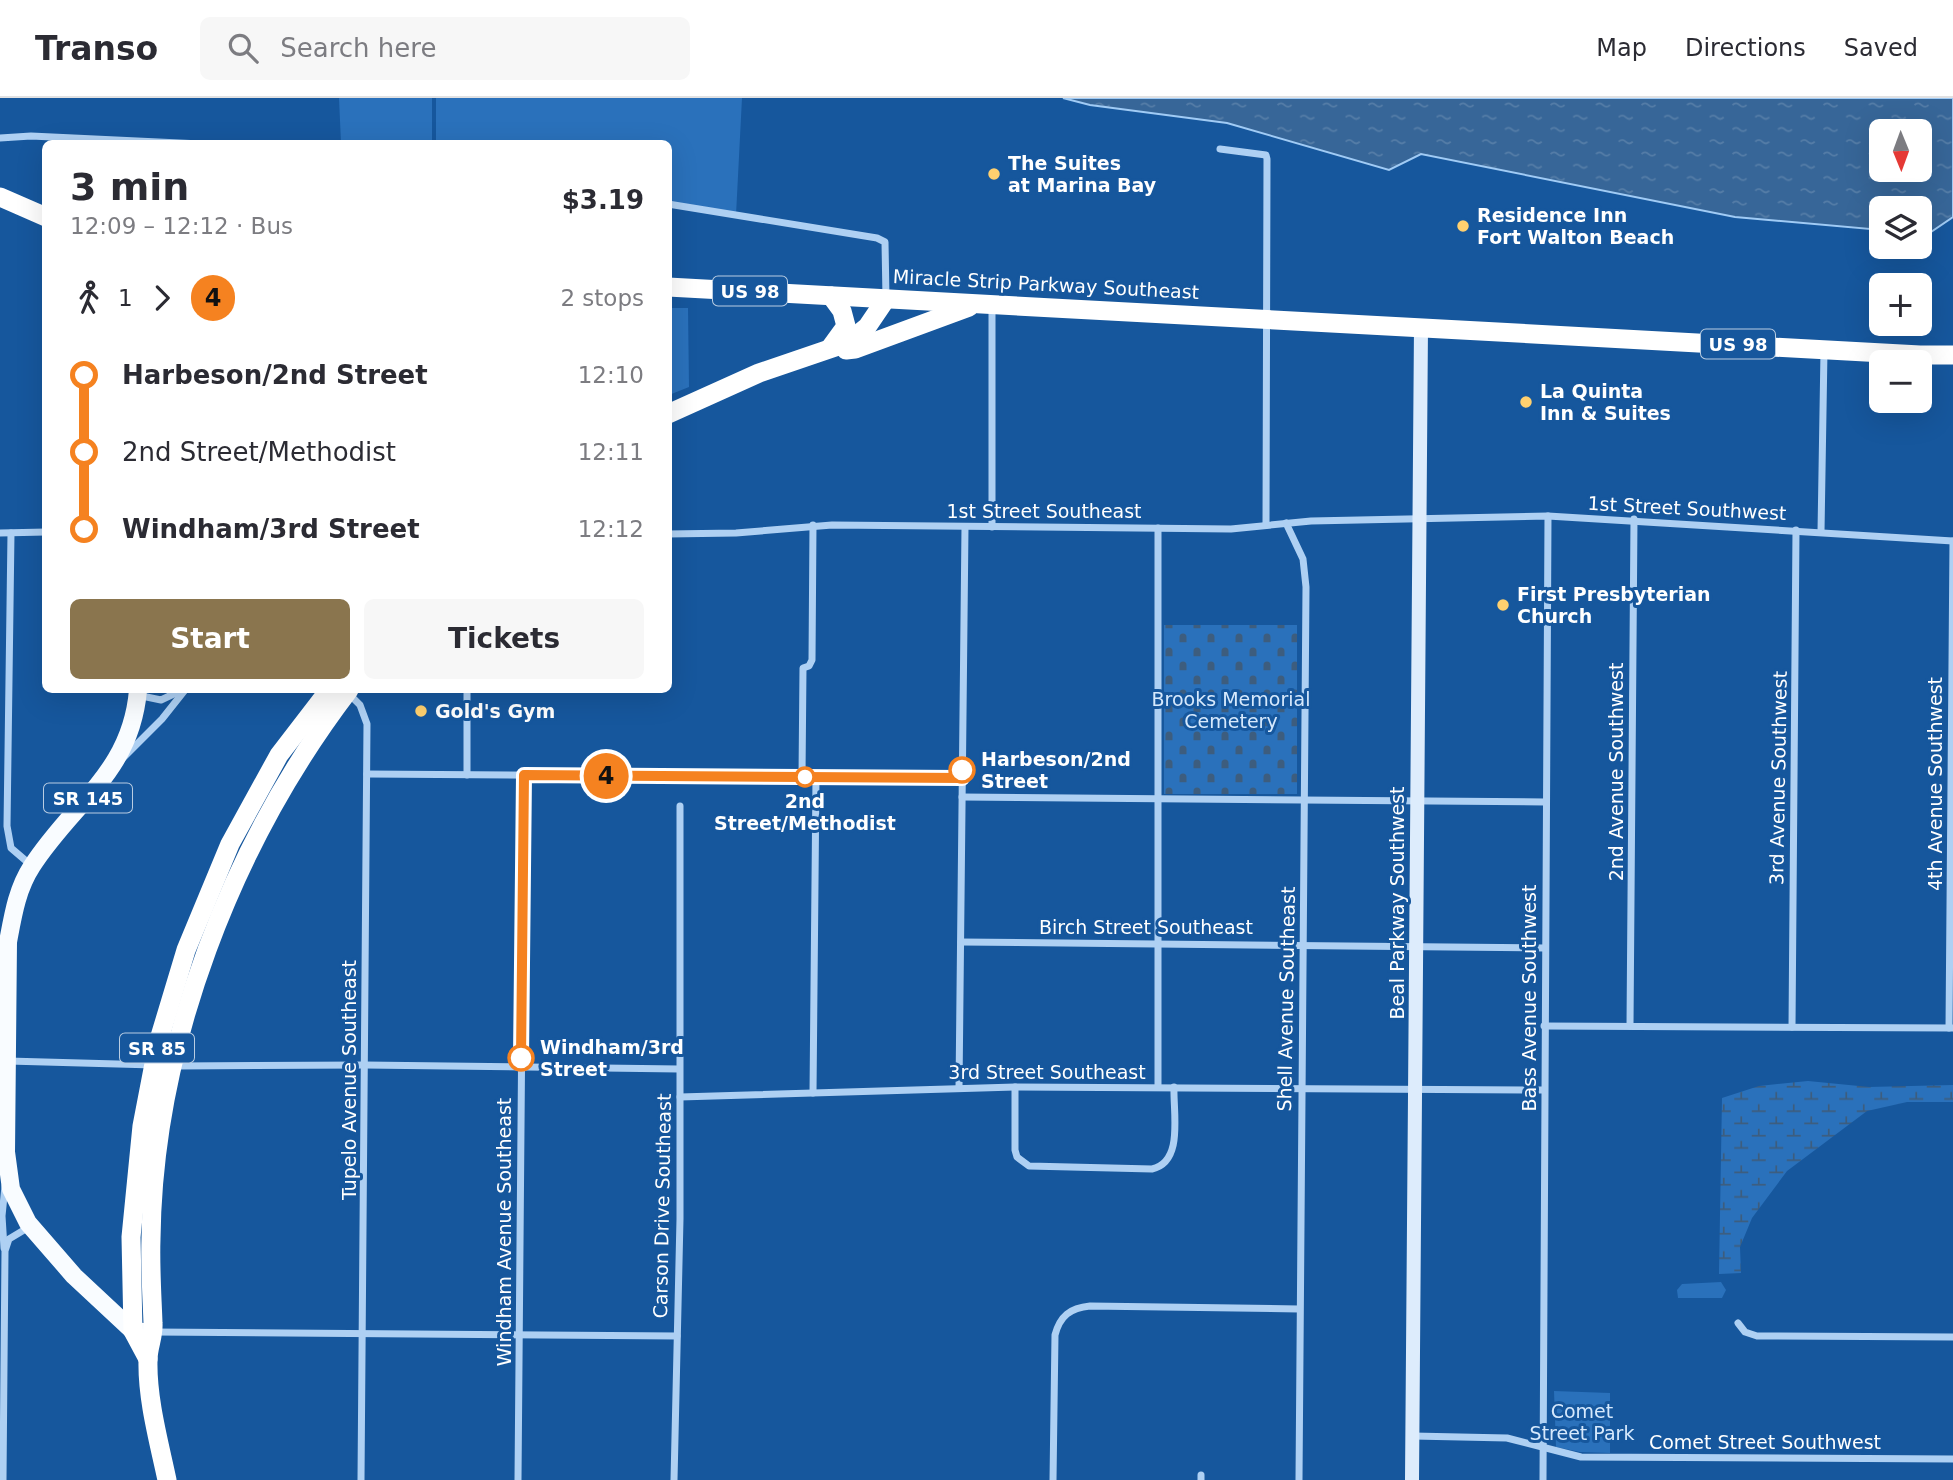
<!DOCTYPE html>
<meta charset="utf-8">
<style>
:root{--surface:#fff;--page:#f7f7f7;--text:#2b2b33;--muted:#7c7c81;--line:#e1e1e2;--accent:#8a754e}
body{margin:0;font-family:"DejaVu Sans",sans-serif;background:var(--page);color:var(--text);height:100vh;display:flex;flex-direction:column;font-size:26px;white-space:nowrap}
*{box-sizing:border-box;margin:0}
p{font-size:23px;color:var(--muted)}
.icon{flex:none;width:38px;height:38px;fill:none;stroke:currentColor;stroke-width:2;stroke-linecap:round;stroke-linejoin:round}
.map{position:relative;flex:1;overflow:hidden}
.side{position:absolute;left:42px;top:42px;width:630px;height:553px;display:flex;flex-direction:column;background:var(--surface);border-radius:10px;box-shadow:0 7px 28px #0002}
.side>*{flex:none}
.badge{padding:0 14px;border-radius:23px;font-size:24px;line-height:46px}
.needle{width:46px;rotate:179deg}
.controls{position:absolute;left:1869px;top:21px;display:grid;gap:14px}
.controls a{display:grid;place-items:center;width:63px;height:63px;border-radius:10px;background:var(--surface);box-shadow:0 7px 28px #0002;font-size:35px}
.map>.badge{position:absolute;translate:-50% -50%;box-shadow:0 0 0 4px #fff}
.legs{display:flex;align-items:center;gap:10px;height:77px;padding:0 28px;font-size:23px}
.legs p{margin-inline-start:auto}
.summary{display:flex;align-items:center;justify-content:space-between;height:119px;padding:0 28px}
h1{font-size:38px;font-weight:600;line-height:52px}
.primary-button{display:flex;gap:14px;margin-top:auto;padding:14px 28px}
.primary-button a{flex:1;height:80px;border-radius:10px;background:var(--accent);color:#fff;font-size:28px;font-weight:600;line-height:80px;text-align:center}
.primary-button a+a{background:var(--page);color:var(--text)}
ul{padding:0 28px;list-style:none}
li{display:flex;align-items:center;gap:24px;height:77px;font-size:26px}
li i{display:grid;place-items:center;width:10px;height:100%;margin:0 9px;background:currentColor}
li i::after{content:'';width:18px;height:18px;margin:-9px;border:5px solid;border-radius:50%;background:var(--surface)}
li p{margin-inline-start:auto}
li:first-child i{background:linear-gradient(#0000 50%,currentColor 0)}
li:last-child i{background:linear-gradient(currentColor 50%,#0000 0)}
header{display:flex;align-items:center;gap:42px;box-sizing:border-box;height:98px;padding:0 35px;background:var(--surface);border-bottom:2px solid var(--line)}
header strong{font-size:33px}
nav{display:flex;gap:38px;margin-inline-start:auto;font-size:24px}
.search{width:490px;height:63px;background:var(--page);display:flex;align-items:center;gap:18px;box-sizing:border-box;padding:0 24px;border-radius:10px;color:var(--muted);font-size:26px}
.map>svg:first-child{display:block}
.green{fill:#2a71bb}
.wetland{fill:url(#wetland-marsh)}
.cemetery{fill:url(#cemetery-stones)}
.water{fill:url(#water-ripples);stroke:#a0cbf5;stroke-width:2;fill-rule:evenodd}
.lines{fill:none;stroke-linecap:round;stroke-linejoin:round}
.street{stroke:#aed0f3;stroke-width:7}
.secondary{stroke:#ddecfc;stroke-width:14}
.primary{stroke:#f9fcff;stroke-width:18}
.highway{stroke:#fff;stroke-width:19}
.line-1-casing{stroke:#fff;stroke-width:16}
.line-1{stroke:#f58220;stroke-width:10}
.poi-dot{fill:#ffd06f;stroke:#16579d;stroke-width:2.5}
.stop-1-dot{fill:#fff;stroke:#f58220;stroke-width:3.5}
.labels{text-anchor:middle;dominant-baseline:central;stroke-width:6;stroke-linejoin:round;paint-order:stroke}
.shield{fill:#16579d;stroke:#b9cde2;stroke-width:2}
.shield-label{font-size:18px;font-weight:bold;fill:#fff}
.poi-label{font-size:19px;font-weight:bold;fill:#fff;stroke:#16579d;text-anchor:start}
.street-label{font-size:19px;fill:#fff;stroke:#16579d}
.park-label{font-size:19px;fill:#d6e9fd;stroke:#16579d}
.stop-label{font-size:19px;font-weight:bold;fill:#fff;stroke:#16579d;text-anchor:start}
</style>
<header>
<strong>Transo</strong>
<div class="search"><svg class="icon" aria-label="search" viewBox="0 0 24 24"><circle cx="10" cy="10" r="6"/><path d="M15 15l6 6"/></svg>Search here</div>
<nav><a>Map</a><a>Directions</a><a>Saved</a></nav>
</header>
<div class="map">
<svg width="1953" height="1382" viewBox="0 0 1953 1382">
<defs>
<pattern id="wetland-marsh" width="20" height="14" patternUnits="userSpaceOnUse" patternTransform="scale(1.75)"><rect width="20" height="14" fill="#2a71bb"/><path d="M1 5h8M5 5V1M11 12h8M15 12V8" fill="none" stroke="#3d5d7e"/></pattern>
<pattern id="cemetery-stones" width="16" height="16" patternUnits="userSpaceOnUse" patternTransform="scale(1.75)"><rect width="16" height="16" fill="#2a71bb"/><path d="M2 7V4a2 2 0 0 1 4 0v3zM10 15v-3a2 2 0 0 1 4 0v3z" fill="#3d5d7e"/></pattern>
<pattern id="water-ripples" width="26" height="14" patternUnits="userSpaceOnUse" patternTransform="scale(1.75)"><rect width="26" height="14" fill="#376698"/><path d="M2 4q2-2 4 0t4 0M15 11q2-2 4 0t4 0" fill="none" stroke="#557da7"/></pattern>
</defs>
<rect width="100%" height="100%" fill="#16579d"/>
<g class="green">
<path d="M339 0H432V45H341Z"/>
<path d="M436 0H742L736 117 669 106 668 46H436Z"/>
<path d="M669 210H688L689 289 669 297Z"/>
<path d="M1721 1184 1726 1192 1722 1200H1678L1677 1192 1682 1186Z"/>
<path d="M1554 1293 1610 1295V1355L1580 1354 1556 1349Z"/>
</g>
<path class="wetland" d="M1808 983 1869 989 1953 987V1004H1907L1867 1013 1787 1073 1752 1120 1740 1149 1741 1175 1719 1176 1722 1000 1759 988Z"/>
<rect class="cemetery" x="1164" y="527" width="133" height="169"/>
<path class="water" d="M1063 0H1953V119L1928 136 1920 135V110H1881V132L1735 119 1421 56 1389 72 1227 25 1090 7ZM1881 33H1920V72H1881Z"/>
<g class="lines">
<g class="street">
<path d="M0 40 31 38 201 46"/>
<path d="M1220 51 1266 57 1267 61 1266 427"/>
<path d="M668 106 877 140 885 144 886 200"/>
<path d="M992 209V429"/>
<path d="M1286 425 1303 461 1306 489 1299 1382"/>
<path d="M1821 434 1824 253"/>
<path d="M0 435 46 434"/>
<path d="M11 435 7 728 11 750 32 768"/>
<path d="M668 436 736 435 832 427 1231 431 1311 423 1548 418 1953 443"/>
<path d="M348 595 360 607 367 626 361 1382"/>
<path d="M137 597 161 602 182 592"/>
<path d="M122 661 162 621 185 592"/>
<path d="M367 676 962 680"/>
<path d="M467 677V592"/>
<path d="M802 679 803 570 809 568 812 562 813 427"/>
<path d="M962 699 1545 704"/>
<path d="M961 844 1544 850"/>
<path d="M1544 928 1953 930"/>
<path d="M1630 928 1634 421"/>
<path d="M1792 929 1796 432"/>
<path d="M1949 930 1953 443"/>
<path d="M8 963 154 967"/>
<path d="M176 968 365 967 679 971"/>
<path d="M1015 989V1052L1017 1059 1029 1068 1152 1071C1184 1064 1173 1015 1174 989"/>
<path d="M1158 989V430"/>
<path d="M959 990 965 429"/>
<path d="M813 995 816 679"/>
<path d="M680 999 1015 989 1543 992"/>
<path d="M4 1150 2 1118 5 1088"/>
<path d="M1738 1225 1745 1234 1757 1238 1953 1239"/>
<path d="M154 1234 677 1238"/>
<path d="M1413 1338 1507 1340 1581 1359 1953 1361"/>
<path d="M3 1382 5 1153 9 1141 29 1129"/>
<path d="M518 1382 524 677"/>
<path d="M674 1382 680 1121V708"/>
<path d="M1053 1382 1055 1237C1060 1218 1070 1210 1090 1208L1299 1211"/>
<path d="M1201 1382V1377"/>
<path d="M1543 1382 1548 418"/>
</g>
<path class="secondary" d="M1412 1382 1421 228"/>
<path class="primary" d="M138 592C131 675 73 704 32 768 17 791 13 817 8 844L6 1054 11 1091 28 1125 74 1178 133 1233 143 1234"/>
<g class="highway">
<path d="M0 99 46 119"/>
<path d="M668 189 1920 257H1953"/>
<path d="M830 250 846 228 842 213 831 198"/>
<path d="M846 252 855 251 969 209"/>
<path d="M668 316 759 275 847 245 867 229 886 201"/>
<path d="M148 1261 133 1233 131 1139 142 1028 158 945 186 852 230 746 279 657 329 592"/>
<path d="M167 1382C159 1344 147 1301 148 1262 148 1249 154 1238 153 1225 152 1197 150 1169 151 1141 153 948 233 744 349 592"/>
</g>
</g>
<g class="lines">
<g class="line-1-casing">
<path id="line-1" d="M521 960 524 677 962 680V672"/>
</g>
<use href="#line-1" class="line-1"/>
</g>
<g class="poi-dot">
<circle cx="994" cy="76" r="7"/>
<circle cx="1463" cy="128" r="7"/>
<circle cx="1526" cy="304" r="7"/>
<circle cx="1503" cy="507" r="7"/>
<circle cx="421" cy="613" r="7"/>
</g>
<g class="stop-1-dot">
<circle cx="962" cy="672" r="12"/>
<circle cx="805" cy="679" r="9"/>
<circle cx="521" cy="960" r="12"/>
</g>
<g class="labels">
<g class="shield">
<rect x="713" y="178.5" width="74" height="29" rx="5"/>
<rect x="1701" y="231.5" width="74" height="29" rx="5"/>
<rect x="44" y="685.5" width="88" height="29" rx="5"/>
<rect x="120" y="935.5" width="74" height="29" rx="5"/>
</g>
<g class="shield-label">
<text x="750" y="193">US 98</text>
<text x="1738" y="246">US 98</text>
<text x="88" y="700">SR 145</text>
<text x="157" y="950">SR 85</text>
</g>
<g class="poi-label">
<text x="1008" y="65">The Suites<tspan x="1008" dy="22">at Marina Bay</tspan></text>
<text x="1477" y="117">Residence Inn<tspan x="1477" dy="22">Fort Walton Beach</tspan></text>
<text x="1540" y="293">La Quinta<tspan x="1540" dy="22">Inn &amp; Suites</tspan></text>
<text x="1517" y="496">First Presbyterian<tspan x="1517" dy="22">Church</tspan></text>
<text x="435" y="613">Gold's Gym</text>
</g>
<g class="street-label">
<text transform="translate(1046 186) rotate(3)">Miracle Strip Parkway Southeast</text>
<text transform="translate(1687 410) rotate(3)">1st Street Southwest</text>
<text x="1044" y="413">1st Street Southeast</text>
<text transform="translate(1616 674) rotate(-90)">2nd Avenue Southwest</text>
<text transform="translate(1778 680) rotate(-89)">3rd Avenue Southwest</text>
<text transform="translate(1935 686) rotate(-90)">4th Avenue Southwest</text>
<text transform="translate(1397 805) rotate(-90)">Beal Parkway Southwest</text>
<text x="1146" y="829">Birch Street Southeast</text>
<text transform="translate(1529 900) rotate(-90)">Bass Avenue Southwest</text>
<text transform="translate(1286 901) rotate(-89)">Shell Avenue Southeast</text>
<text x="1047" y="974">3rd Street Southeast</text>
<text transform="translate(349 982) rotate(-90)">Tupelo Avenue Southeast</text>
<text transform="translate(662 1108) rotate(-89)">Carson Drive Southeast</text>
<text transform="translate(504 1134) rotate(-90)">Windham Avenue Southeast</text>
<text x="1765" y="1344">Comet Street Southwest</text>
</g>
<g class="park-label">
<text x="1231" y="601">Brooks Memorial<tspan x="1231" dy="22">Cemetery</tspan></text>
<text x="1582" y="1313">Comet<tspan x="1582" dy="22">Street Park</tspan></text>
</g>
<g class="stop-label">
<text x="981" y="661">Harbeson/2nd<tspan x="981" dy="22">Street</tspan></text>
<text x="805" y="703" text-anchor="middle">2nd<tspan x="805" dy="22">Street/Methodist</tspan></text>
<text x="540" y="949">Windham/3rd<tspan x="540" dy="22">Street</tspan></text>
</g>
</g>
</svg>
<div class="controls">
<a><svg class="needle" viewBox="-14 -14 28 28"><path d="M0-13l5 13h-10z" fill="#e53935"/><path d="M0 13l5-13h-10z" fill="#7c7c81"/></svg></a>
<a><svg class="icon" aria-label="layers" viewBox="0 0 24 24"><path d="M12 4l9 5-9 5-9-5zM3 14l9 5 9-5"/></svg></a>
<a>+</a>
<a>−</a>
</div>
<b class="badge" style="left:606px;top:678px;background:#f58220;color:#111">4</b>
<section class="side">
<div class="summary"><div><h1>3 min</h1><p>12:09 – 12:12 · Bus</p></div><b>$3.19</b></div>
<div class="legs"><svg class="icon" aria-label="walk" viewBox="0 0 24 24"><circle cx="13" cy="4" r="2"/><path d="M13 8l-2 6 4 7M11 14l-3 7M7 12l3-4h3l4 4"/></svg>1<svg class="icon" aria-label="forward" viewBox="0 0 24 24"><path d="M9 5l7 7-7 7"/></svg><b class="badge" style="background:#f58220;color:#111">4</b><p>2 stops</p></div>
<ul>
<li><i style="color:#f58220"></i><b>Harbeson/2nd Street</b><p>12:10</p></li>
<li><i style="color:#f58220"></i><span>2nd Street/Methodist</span><p>12:11</p></li>
<li><i style="color:#f58220"></i><b>Windham/3rd Street</b><p>12:12</p></li>
</ul>
<div class="primary-button"><a>Start</a><a>Tickets</a></div>
</section>
</div>
